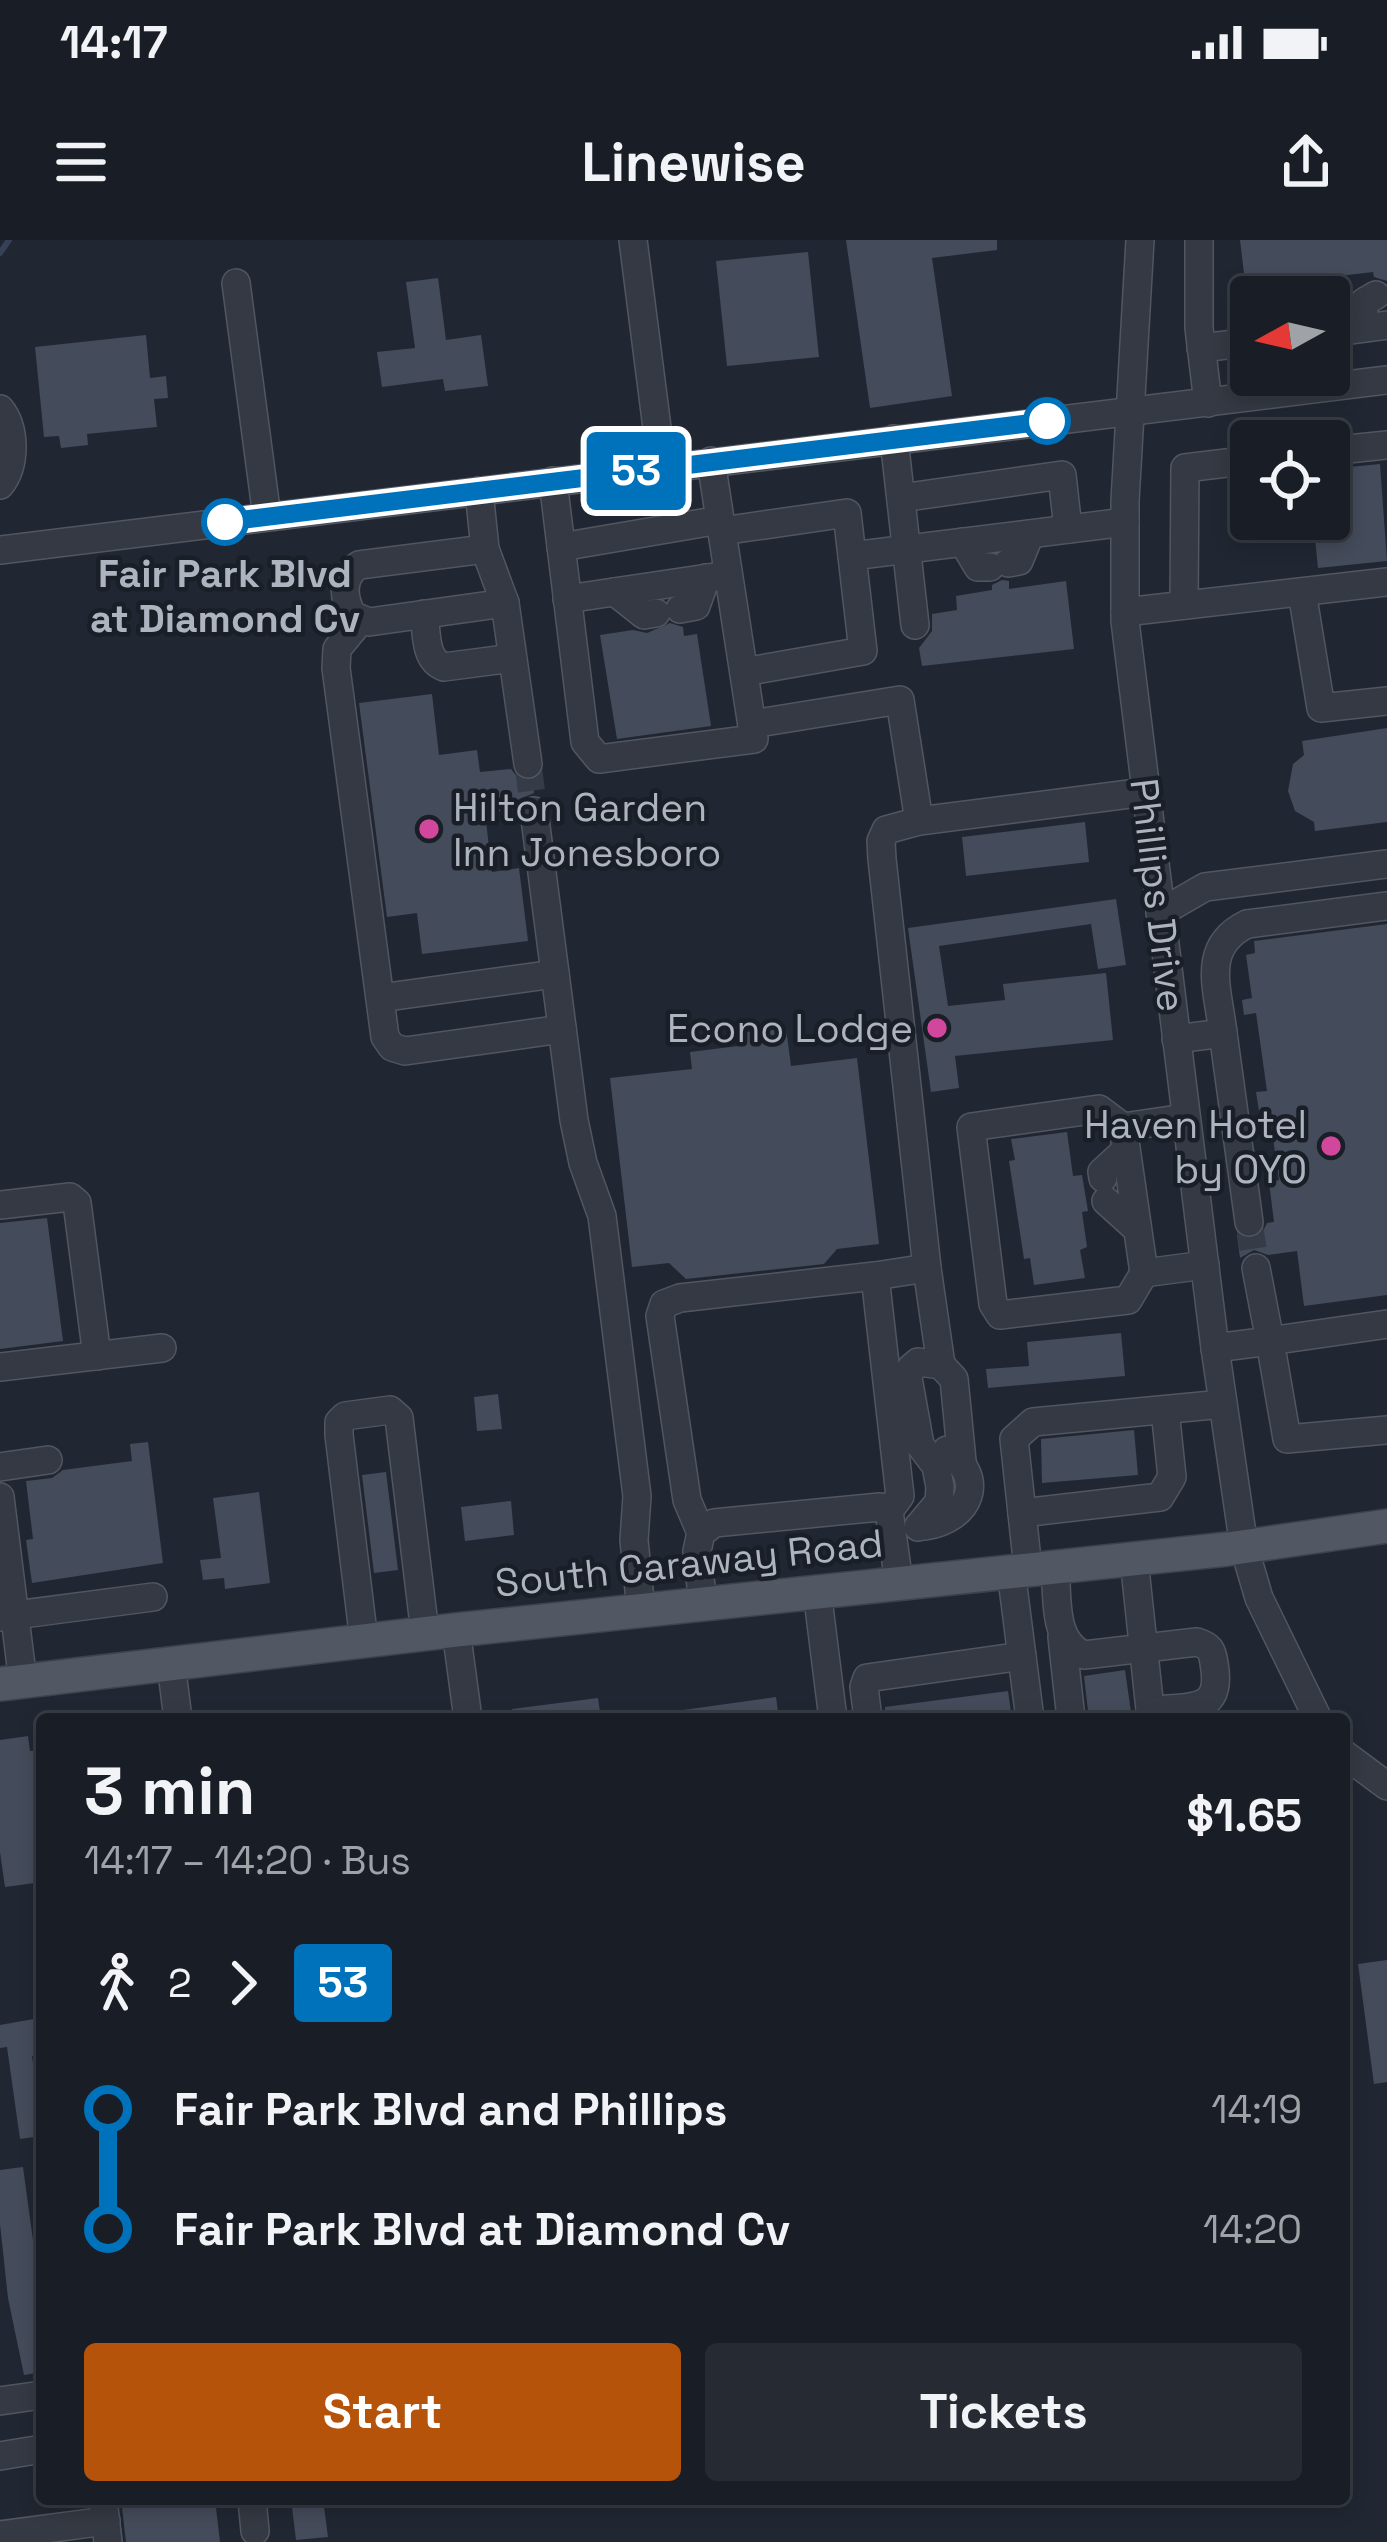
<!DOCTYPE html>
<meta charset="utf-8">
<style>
:root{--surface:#191d26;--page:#262a32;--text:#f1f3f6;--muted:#9fa2a7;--line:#373b43;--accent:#b45309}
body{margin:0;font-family:"Space Grotesk",sans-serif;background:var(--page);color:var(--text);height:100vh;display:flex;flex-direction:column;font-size:45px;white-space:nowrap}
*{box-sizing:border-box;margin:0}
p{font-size:39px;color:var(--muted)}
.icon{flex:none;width:66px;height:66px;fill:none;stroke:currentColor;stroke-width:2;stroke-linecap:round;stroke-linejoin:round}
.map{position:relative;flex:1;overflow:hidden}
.drawer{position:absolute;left:36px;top:1473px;width:1314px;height:792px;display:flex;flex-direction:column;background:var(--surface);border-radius:12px;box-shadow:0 6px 18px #0003,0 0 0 3px var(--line)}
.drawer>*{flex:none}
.badge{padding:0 24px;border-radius:9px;font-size:42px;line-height:78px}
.needle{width:78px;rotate:262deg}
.tools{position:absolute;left:1230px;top:36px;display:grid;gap:24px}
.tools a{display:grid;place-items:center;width:120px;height:120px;border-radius:12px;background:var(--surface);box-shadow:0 6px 18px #0003,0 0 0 3px var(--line);font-size:60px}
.map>.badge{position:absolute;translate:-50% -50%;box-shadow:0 0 0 6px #fff}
.legs{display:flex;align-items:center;gap:18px;height:132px;padding:0 48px;font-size:39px}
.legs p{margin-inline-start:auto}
.headline{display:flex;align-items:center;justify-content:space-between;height:204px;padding:0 48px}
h1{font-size:66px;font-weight:700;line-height:90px}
.button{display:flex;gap:24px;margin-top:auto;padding:24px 48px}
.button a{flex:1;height:138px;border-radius:12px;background:var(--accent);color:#fff;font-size:48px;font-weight:700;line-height:138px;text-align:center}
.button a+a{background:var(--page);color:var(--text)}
ul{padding:0 48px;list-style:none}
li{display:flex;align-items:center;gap:42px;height:120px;font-size:45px}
li i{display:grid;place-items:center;width:18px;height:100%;margin:0 15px;background:currentColor}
li i::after{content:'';width:30px;height:30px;margin:-15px;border:9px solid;border-radius:50%;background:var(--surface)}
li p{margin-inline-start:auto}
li:first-child i{background:linear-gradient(#0000 50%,currentColor 0)}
li:last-child i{background:linear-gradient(currentColor 50%,#0000 0)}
.status{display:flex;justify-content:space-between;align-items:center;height:84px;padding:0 60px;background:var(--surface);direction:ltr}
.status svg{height:33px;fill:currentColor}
header{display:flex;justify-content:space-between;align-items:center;height:156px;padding:0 48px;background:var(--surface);font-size:54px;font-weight:700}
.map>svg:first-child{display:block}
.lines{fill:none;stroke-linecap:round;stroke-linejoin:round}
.stream{stroke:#364158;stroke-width:6}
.building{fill:#444b5a}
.minor-tunnel{stroke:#363c47;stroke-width:27;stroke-dasharray:27 14;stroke-linecap:butt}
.minor-casing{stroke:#515661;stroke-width:30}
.major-casing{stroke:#3d424d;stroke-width:36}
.minor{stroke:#343943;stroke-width:27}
.major{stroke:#525863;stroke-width:33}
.line-1-casing{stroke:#fff;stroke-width:27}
.line-1{stroke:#0072bc;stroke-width:18}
.stop-1-dot{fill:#fff;stroke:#0072bc;stroke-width:6}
.hotel-dot{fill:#d1479c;stroke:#191e27;stroke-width:4.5}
.labels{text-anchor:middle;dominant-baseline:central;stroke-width:9;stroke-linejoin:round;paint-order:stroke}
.stop-label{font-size:39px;font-weight:bold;fill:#aeb3c0;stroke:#191e27}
.poi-label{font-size:39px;fill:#aeb3c0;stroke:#191e27;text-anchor:end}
.street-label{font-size:39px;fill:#aeb3c0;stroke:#191e27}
</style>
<div class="status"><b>14:17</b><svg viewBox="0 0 49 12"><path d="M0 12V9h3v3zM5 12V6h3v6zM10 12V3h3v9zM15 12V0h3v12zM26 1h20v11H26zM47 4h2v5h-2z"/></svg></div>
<header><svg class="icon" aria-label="menu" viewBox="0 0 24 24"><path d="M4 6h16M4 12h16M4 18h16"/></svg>Linewise<svg class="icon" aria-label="share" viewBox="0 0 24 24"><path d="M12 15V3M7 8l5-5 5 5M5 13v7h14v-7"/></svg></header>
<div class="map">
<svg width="1387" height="2302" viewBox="0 0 1387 2302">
<rect width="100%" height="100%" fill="#212732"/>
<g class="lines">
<path class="stream" d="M0 13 9 0"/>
</g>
<g class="building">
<path d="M846 0H997V10L932 18 952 156 870 168Z"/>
<path d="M1240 0H1387V41L1374 37 1373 32 1255 46 1245 42Z"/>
<path d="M808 12 819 117 727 126 716 21Z"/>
<path d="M438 38 446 100 481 95 488 146 445 151 443 139 382 147 377 112 415 108 406 42Z"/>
<path d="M146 95 150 138 166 136 168 158 154 159 157 187 87 194 88 205 61 208 59 196 44 197 35 107Z"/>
<path d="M1380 224 1387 321 1318 328 1313 279H1329V229Z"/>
<path d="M1002 340 1009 341V349L1066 341 1074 409 922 426 919 408 932 391V374L957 370 956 356 992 350V345Z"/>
<path d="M670 383 683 387 684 396 697 394 711 486 617 499 600 395 633 390 647 393Z"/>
<path d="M432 454 439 515 477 510 480 532 511 529 520 540 533 541 534 553 522 558 517 569 485 573 492 632 519 628 528 701 422 714 417 673 387 677 359 463Z"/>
<path d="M1387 488V582L1315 591 1314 582 1295 571 1288 551 1293 524 1304 515 1302 501Z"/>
<path d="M1085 582 1089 622 966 636 962 597Z"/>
<path d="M1116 659 1126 725 1098 729 1091 684 939 706 948 766 1005 760 1003 744 1106 733 1113 800 955 816 959 848 931 852 908 688Z"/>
<path d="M1387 684V1055L1304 1066 1297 1011 1268 1015 1254 1010 1240 1018 1237 995 1253 1000 1261 995 1267 983 1274 982 1269 942 1279 940 1269 870 1259 871 1256 852 1267 851 1256 773 1244 775 1242 760 1252 758 1246 715 1255 713 1254 701Z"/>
<path d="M786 788 791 826 857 818 879 1004 837 1009 824 1024 686 1039 669 1023 632 1027 610 838 692 829 690 812 738 806 737 793Z"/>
<path d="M1067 892 1073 936 1082 935 1088 971 1082 972 1087 1007 1080 1010 1085 1038 1034 1045 1030 1018 1024 1019 1009 921 1015 920 1011 899Z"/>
<path d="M47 978 63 1101 0 1109V983Z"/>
<path d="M1121 1093 1125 1136 988 1148 986 1129 1029 1126 1027 1102Z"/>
<path d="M498 1154 502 1189 477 1191 474 1157Z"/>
<path d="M1134 1190 1138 1235 1042 1243 1041 1199Z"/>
<path d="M148 1202 163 1323 32 1343 26 1300 33 1299 26 1241 52 1238 63 1230 132 1221 130 1204Z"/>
<path d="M386 1232 398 1330 374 1333 362 1235Z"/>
<path d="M259 1252 270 1343 225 1349 224 1338 203 1340 200 1320 221 1318 213 1258Z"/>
<path d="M511 1261 514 1295 465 1301 461 1267Z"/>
<path d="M1125 1430 1132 1479H1089L1084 1436Z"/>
<path d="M1008 1451 1012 1479H886L885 1467Z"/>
<path d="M776 1457 779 1479H684L683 1470Z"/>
<path d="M598 1458 601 1479H512V1469Z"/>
<path d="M28 1496 30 1511 42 1510V1642L5 1647 0 1612V1500Z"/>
<path d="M1387 1720V1842L1374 1844 1358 1724Z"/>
<path d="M34 1779 40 1815 32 1816 42 1896 20 1899 7 1807 0 1808V1785Z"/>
<path d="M23 1927 42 2066V2132L24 2135 8 2058 0 1984V1930Z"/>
<path d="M121 2259H215L220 2302H126Z"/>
<path d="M291 2259H323L328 2297 296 2300Z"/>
</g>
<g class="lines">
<g class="minor-tunnel">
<path d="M528 524 534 571"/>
<path d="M1249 982 1256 1028"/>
</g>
<g class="minor-casing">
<g id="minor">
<path d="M633 0 662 227"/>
<path d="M1140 0 1125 261V381L1215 1108 1244 1307 1259 1358 1318 1479"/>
<path d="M1199 0V88L1208 163"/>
<path d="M236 43 267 277"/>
<path d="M1363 88 1364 62 1376 55"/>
<path d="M1329 93 1387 85"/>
<path d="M1201 108 1251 102"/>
<path d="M0 169C16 188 16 226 0 245"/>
<path d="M894 199 915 385"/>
<path d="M1329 211 1387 205"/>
<path d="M553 241 585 502 599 519 754 499 711 221"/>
<path d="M479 251 485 309 505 363 528 524"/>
<path d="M901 258 1062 235 1068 289"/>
<path d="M722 291 847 273 863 411 744 432"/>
<path d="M963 302 978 327H990"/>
<path d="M561 307 720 280"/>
<path d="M485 309 359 325C341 336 343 357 352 375L369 382 505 363"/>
<path d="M0 310 1387 140"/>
<path d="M852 316 1125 282"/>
<path d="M1008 323 1019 321 1030 294"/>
<path d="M615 352 644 375 656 373"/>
<path d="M1302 352 1321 468 1387 461"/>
<path d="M567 359 728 335"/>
<path d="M1184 365 1185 228 1251 220"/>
<path d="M680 369 696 366 706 338"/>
<path d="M1125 372 1387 342"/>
<path d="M424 374C427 392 424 420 444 427L512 418"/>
<path d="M360 381 337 409 336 428 385 797 392 807 405 811 562 789"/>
<path d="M752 484 900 460 919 581"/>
<path d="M534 571 574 880 583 923 602 976 637 1256 634 1300 641 1370"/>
<path d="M1160 673 1205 647 1387 624"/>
<path d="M380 758 555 734"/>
<path d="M1223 793 1249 982"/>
<path d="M1176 799 1223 793C1218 749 1200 707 1247 684L1387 666"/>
<path d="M1185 878 1123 887 1144 1033 1205 1025"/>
<path d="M1123 887 1099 869 971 887 993 1064 1000 1075 1128 1060 1144 1033"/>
<path d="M1103 938 1102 932 1126 910"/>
<path d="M1106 961 1137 989"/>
<path d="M0 965 70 957 77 963 97 1116"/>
<path d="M927 1028 941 1125"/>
<path d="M875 1036 927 1028 882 619 881 601 886 590 919 581 1145 552"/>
<path d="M1387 1084 1270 1101 1287 1199 1387 1190"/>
<path d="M1215 1108 1270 1101 1256 1028"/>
<path d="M0 1127 162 1108"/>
<path d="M0 1227 48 1220"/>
<path d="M0 1257 23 1442"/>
<path d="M1022 1273 1160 1257 1172 1237 1165 1170"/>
<path d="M925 1286C970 1279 987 1239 947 1210"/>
<path d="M918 1287 939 1262 940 1247 936 1226 920 1205 908 1138 911 1128 918 1122 941 1125 954 1139 962 1221"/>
<path d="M701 1293 687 1260 660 1076 664 1064 680 1058 875 1036 900 1256 889 1271"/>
<path d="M1134 1319 1151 1479"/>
<path d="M1055 1327C1058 1357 1052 1401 1084 1415L1197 1402C1210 1406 1212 1410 1214 1423 1223 1475 1191 1465 1150 1471"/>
<path d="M1028 1329 1014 1199 1033 1182 1223 1164"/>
<path d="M1011 1331 1030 1479"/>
<path d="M817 1351 833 1479"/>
<path d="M703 1364 697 1311 701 1293 714 1283 880 1267 889 1271 899 1343"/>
<path d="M0 1377 153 1357"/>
<path d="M456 1390 468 1479"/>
<path d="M1062 1397 1071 1479"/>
<path d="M364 1401 339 1195V1182L345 1176 390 1170 399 1178 425 1393"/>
<path d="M171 1424 178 1479"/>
<path d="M868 1479 864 1447 867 1438 1022 1416"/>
<path d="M1344 1514 1387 1546"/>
<path d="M0 2161 42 2155"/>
<path d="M0 2216 42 2209"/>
<path d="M103 2259 108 2302"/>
<path d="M252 2259 255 2291"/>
<path d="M0 2295 106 2281"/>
</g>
</g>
<g class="major-casing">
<path id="major" d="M0 1444 456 1390 1228 1309 1387 1286"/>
</g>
<use href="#minor" class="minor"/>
<use href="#major" class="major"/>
</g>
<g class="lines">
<g class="line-1-casing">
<path id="line-1" d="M225 282 1047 181"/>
</g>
<use href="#line-1" class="line-1"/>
</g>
<g class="stop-1-dot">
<circle cx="1047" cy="181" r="21"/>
<circle cx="225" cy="282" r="21"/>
</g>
<g class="hotel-dot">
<circle cx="429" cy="589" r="12"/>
<circle cx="937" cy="788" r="12"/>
<circle cx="1331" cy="906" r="12"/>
</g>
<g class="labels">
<g class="stop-label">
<text x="225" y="333">Fair Park Blvd<tspan x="225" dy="45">at Diamond Cv</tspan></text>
</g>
<g class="poi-label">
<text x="453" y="567" text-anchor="start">Hilton Garden<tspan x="453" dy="45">Inn Jonesboro</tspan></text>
<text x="913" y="788">Econo Lodge</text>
<text x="1307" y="884">Haven Hotel<tspan x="1307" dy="45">by OYO</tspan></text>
</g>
<g class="street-label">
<text transform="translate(1158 655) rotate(83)">Phillips Drive</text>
<text transform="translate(689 1323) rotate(-6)">South Caraway Road</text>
</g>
</g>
</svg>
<div class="tools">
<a><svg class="needle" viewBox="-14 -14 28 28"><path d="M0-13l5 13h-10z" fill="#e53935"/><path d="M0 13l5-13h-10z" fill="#9fa2a7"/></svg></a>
<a><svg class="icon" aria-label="locate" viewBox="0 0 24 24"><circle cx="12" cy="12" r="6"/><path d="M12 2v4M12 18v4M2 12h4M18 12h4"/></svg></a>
</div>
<b class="badge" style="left:636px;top:231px;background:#0072bc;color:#fff">53</b>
<section class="drawer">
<div class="headline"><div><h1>3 min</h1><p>14:17 – 14:20 · Bus</p></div><b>$1.65</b></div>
<div class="legs"><svg class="icon" aria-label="walk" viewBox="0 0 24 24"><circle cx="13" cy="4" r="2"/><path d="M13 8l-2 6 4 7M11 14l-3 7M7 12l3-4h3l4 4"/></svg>2<svg class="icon" aria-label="forward" viewBox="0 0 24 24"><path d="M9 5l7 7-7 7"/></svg><b class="badge" style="background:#0072bc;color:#fff">53</b></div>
<ul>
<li><i style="color:#0072bc"></i><b>Fair Park Blvd and Phillips</b><p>14:19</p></li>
<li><i style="color:#0072bc"></i><b>Fair Park Blvd at Diamond Cv</b><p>14:20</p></li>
</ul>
<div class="button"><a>Start</a><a>Tickets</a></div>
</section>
</div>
